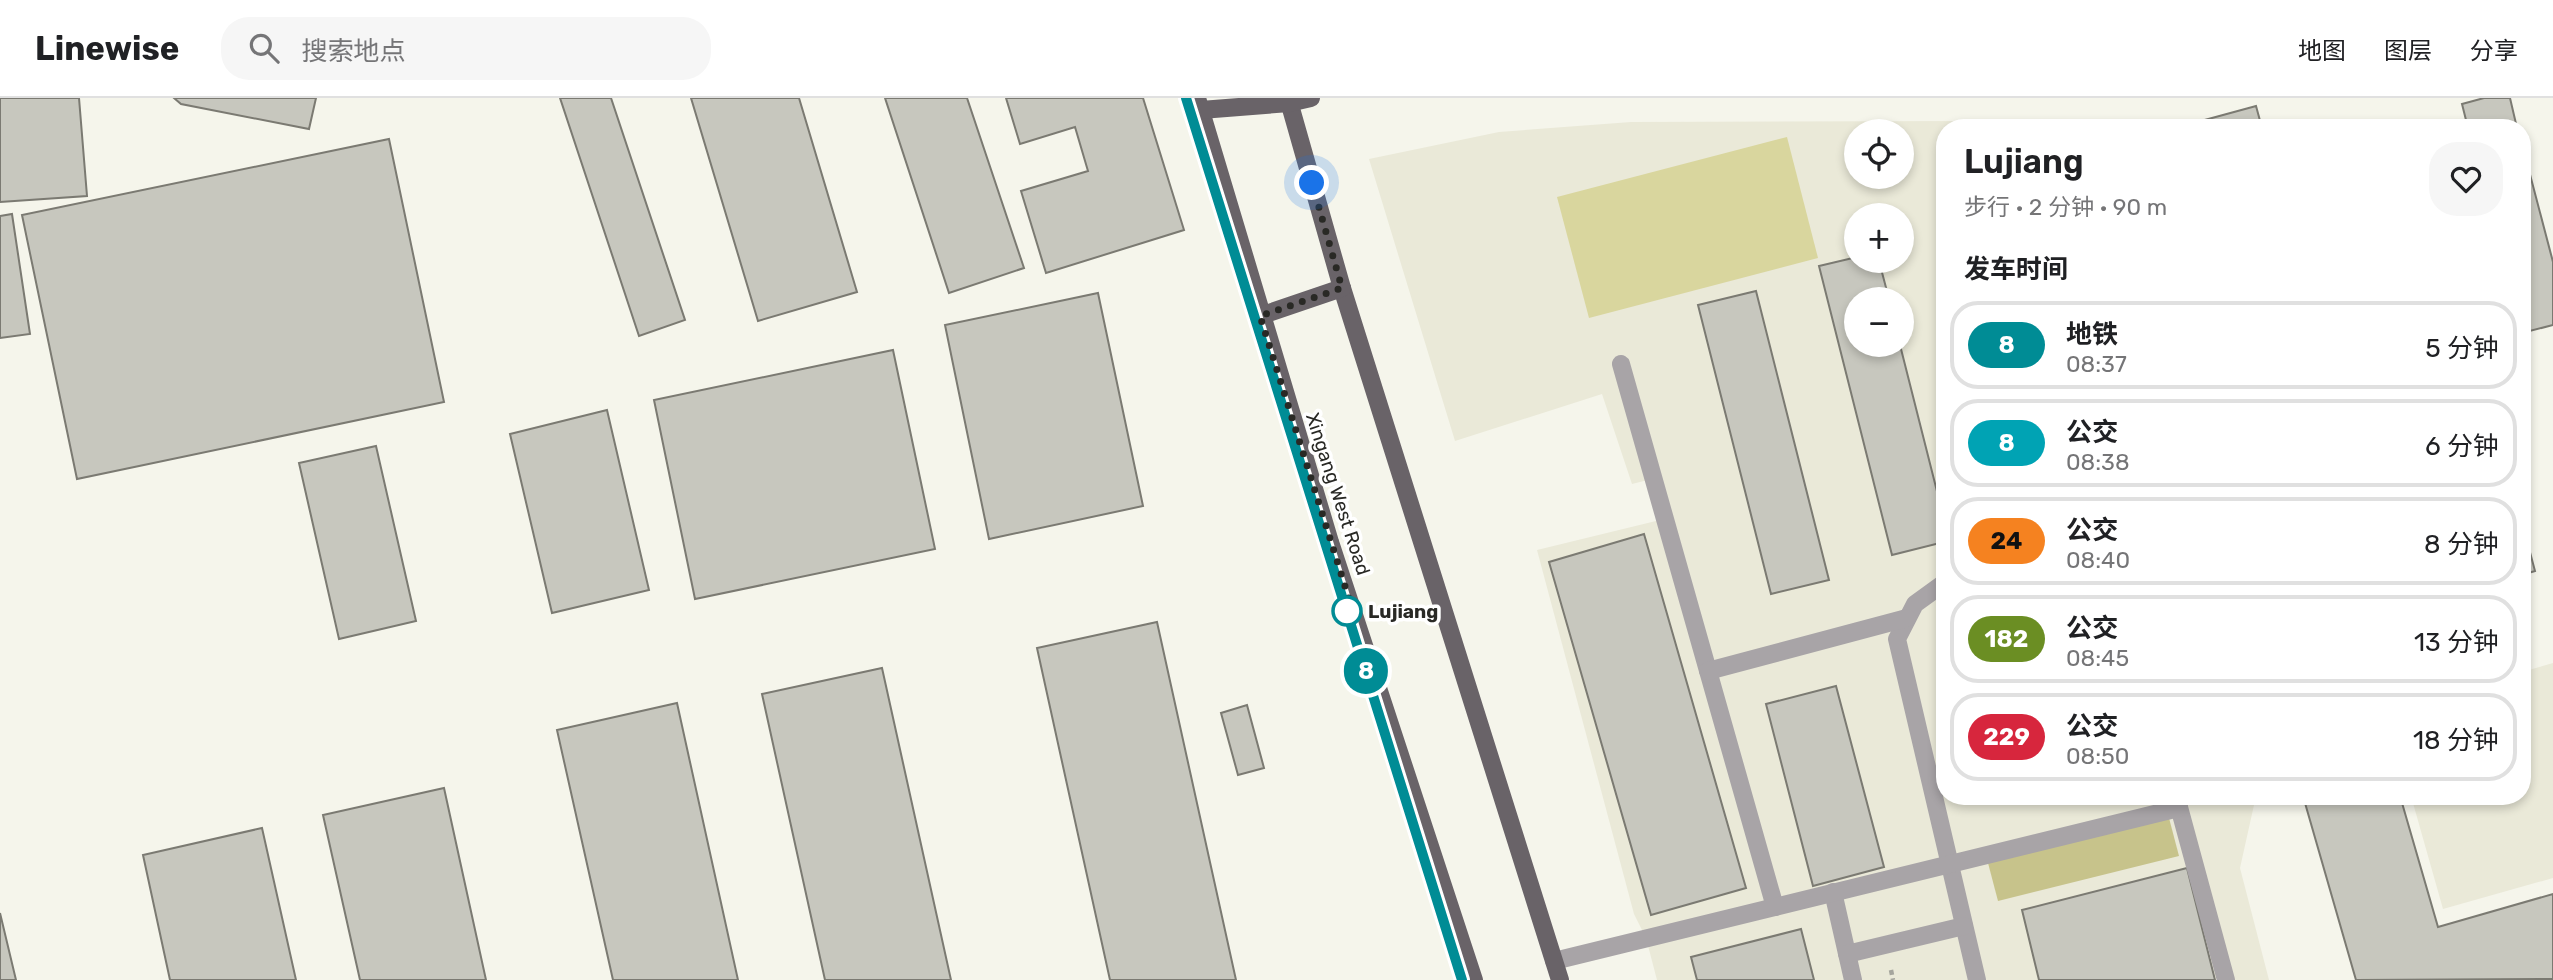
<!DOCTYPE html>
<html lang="zh">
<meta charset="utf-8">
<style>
:root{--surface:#fff;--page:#f6f6f6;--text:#202124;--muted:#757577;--line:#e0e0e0}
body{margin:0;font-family:Rubik,"Noto Sans SC",sans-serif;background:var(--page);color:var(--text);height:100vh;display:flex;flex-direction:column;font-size:26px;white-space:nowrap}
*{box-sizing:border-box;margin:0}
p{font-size:23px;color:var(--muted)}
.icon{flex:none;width:38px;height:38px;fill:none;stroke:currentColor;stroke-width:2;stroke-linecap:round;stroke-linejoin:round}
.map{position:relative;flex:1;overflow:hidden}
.drawer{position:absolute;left:1936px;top:21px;width:595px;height:686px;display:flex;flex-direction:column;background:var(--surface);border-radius:28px;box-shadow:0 4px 10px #0003}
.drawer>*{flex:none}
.badge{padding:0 14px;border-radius:23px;font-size:24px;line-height:46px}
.fabs{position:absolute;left:1844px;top:21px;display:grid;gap:14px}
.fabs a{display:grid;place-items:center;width:70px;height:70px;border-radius:50%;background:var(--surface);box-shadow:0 4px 10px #0003;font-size:35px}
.you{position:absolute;width:35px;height:35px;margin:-18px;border:5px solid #fff;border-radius:50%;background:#1a73e8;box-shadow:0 0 0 10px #1a73e833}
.map>.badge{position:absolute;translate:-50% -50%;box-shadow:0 0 0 4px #fff}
h2{padding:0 28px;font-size:26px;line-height:63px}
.round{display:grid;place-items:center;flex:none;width:74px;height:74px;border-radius:28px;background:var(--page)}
.head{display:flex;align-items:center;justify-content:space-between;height:119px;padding:0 28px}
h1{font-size:33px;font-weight:600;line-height:52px}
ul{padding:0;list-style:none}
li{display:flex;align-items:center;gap:21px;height:88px;margin:0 14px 10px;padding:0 14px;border:4px solid var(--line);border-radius:28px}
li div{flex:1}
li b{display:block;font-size:26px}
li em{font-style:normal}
li .badge{min-width:77px;font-weight:700;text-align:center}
header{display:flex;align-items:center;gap:42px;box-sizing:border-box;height:98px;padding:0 35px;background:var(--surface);border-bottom:2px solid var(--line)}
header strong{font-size:33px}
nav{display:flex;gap:38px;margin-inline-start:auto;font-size:24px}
.search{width:490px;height:63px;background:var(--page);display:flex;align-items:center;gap:18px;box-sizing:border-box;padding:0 24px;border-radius:28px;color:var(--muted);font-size:26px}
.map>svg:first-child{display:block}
.built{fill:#eae9d8;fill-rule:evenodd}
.green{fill:#d9d69e}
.forest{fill:#c7c38b}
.building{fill:#c7c7be;stroke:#7b7a72;stroke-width:2}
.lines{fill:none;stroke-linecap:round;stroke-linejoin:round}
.path{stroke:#a5a59d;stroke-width:4.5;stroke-dasharray:5 3.5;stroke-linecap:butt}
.minor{stroke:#a8a4a7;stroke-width:18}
.major{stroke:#696368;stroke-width:18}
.line-casing{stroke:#fff;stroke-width:16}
.line{stroke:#008c95;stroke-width:10}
.walk{stroke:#292925;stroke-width:7;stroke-dasharray:0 12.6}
.stop-dot{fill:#fff;stroke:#008c95;stroke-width:3.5}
.labels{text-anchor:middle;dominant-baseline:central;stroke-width:7;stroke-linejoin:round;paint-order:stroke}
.street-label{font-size:19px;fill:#292925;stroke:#fff}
.stop-label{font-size:19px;font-weight:bold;fill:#292925;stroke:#fff;text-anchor:start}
</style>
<header>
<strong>Linewise</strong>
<div class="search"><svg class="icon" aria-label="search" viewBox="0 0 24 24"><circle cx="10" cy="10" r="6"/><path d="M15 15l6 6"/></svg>搜索地点</div>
<nav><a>地图</a><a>图层</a><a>分享</a></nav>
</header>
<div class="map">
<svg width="2553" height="882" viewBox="0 0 2553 882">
<rect width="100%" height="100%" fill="#f5f5eb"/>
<g class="built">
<path d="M1968 23 1970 30H1944V698H2256L2240 770 2269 882H1657L1646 840 1634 816 1537 452 1660 422 1648 382 1632 386 1602 296 1455 343 1369 61 1499 34 1631 24ZM1857 33H1902V79H1857ZM1857 117H1902V163H1857ZM1857 201H1902V247H1857Z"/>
<path d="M2553 565V780L2443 811 2411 698H2522V574Z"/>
</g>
<path class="green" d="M1787 39 1818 160 1589 220 1557 99Z"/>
<path class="forest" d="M2169 720 2179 758 1998 803 1988 765Z"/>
<g class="building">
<path d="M0 0H79L87 98 0 104Z"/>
<path d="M174 0H316L309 31 181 6Z"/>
<path d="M560 0H611L685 222 639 238Z"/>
<path d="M691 0H799L857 194 758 223Z"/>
<path d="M885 0H967L1024 170 949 195Z"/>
<path d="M1006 0H1143L1184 132 1046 175 1021 93 1088 73 1075 29 1020 46Z"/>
<path d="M2484 0H2510L2517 30H2468L2462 6Z"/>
<path d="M2256 8 2262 30H2203L2201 23Z"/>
<path d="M389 41 444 304 77 381 22 117Z"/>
<path d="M2522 46 2553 164V227L2522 235Z"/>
<path d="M12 116 30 236 0 240V118Z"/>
<path d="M1857 159V163H1879L1889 201H1857V247H1900L1944 421V444L1892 457 1819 168Z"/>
<path d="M1756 193 1829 482 1771 496 1698 207Z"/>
<path d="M1098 195 1143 408 989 441 945 227Z"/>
<path d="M893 252 935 451 695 501 654 302Z"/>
<path d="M607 312 649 492 552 515 510 336Z"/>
<path d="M376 348 416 523 339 541 299 365Z"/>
<path d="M2522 424 2535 473 2522 477Z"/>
<path d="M1644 436 1746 790 1651 817 1549 464Z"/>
<path d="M1157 524 1236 882H1110L1037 550Z"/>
<path d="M882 570 951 882H825L762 596Z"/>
<path d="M1836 588 1884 769 1813 788 1766 606Z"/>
<path d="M677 605 738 882H613L557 632Z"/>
<path d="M1247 607 1264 670 1238 677 1221 615Z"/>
<path d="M444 690 486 882H360L323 717Z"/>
<path d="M2303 698H2400L2438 829 2553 796V881L2356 882Z"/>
<path d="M262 730 296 882H170L143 757Z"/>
<path d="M2187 770 2215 882H2039L2022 812Z"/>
<path d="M0 815 16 882H0Z"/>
<path d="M1801 831 1814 882H1697L1691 859Z"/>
</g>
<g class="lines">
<path class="path" d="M1891 872 1893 882"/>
<g class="minor">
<path d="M1621 266 1775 809"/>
<path d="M1944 485 1915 506 1897 541 1977 882"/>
<path d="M1708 573 1907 520"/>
<path d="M2176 698 2226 882"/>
<path d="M1833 794 1853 882"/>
<path d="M1847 856 1964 828"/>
<path d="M1554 863 2179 710"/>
</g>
<g class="major">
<path d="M1197 0 1330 444 1474 882"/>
<path d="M1288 0 1342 190 1560 882"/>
<path d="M1201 12 1289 5 1311 0"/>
<path d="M1260 218 1342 190"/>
</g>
</g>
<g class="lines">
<g class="line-casing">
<path id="line" d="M1186 0 1462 882"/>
</g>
<use href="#line" class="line"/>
<path class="walk" d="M1312 85 1342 190 1260 218 1350 504 1347 513"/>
</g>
<circle class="stop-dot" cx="1347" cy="513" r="14"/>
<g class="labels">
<g class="street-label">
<text transform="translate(1338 396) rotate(72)">Xingang West Road</text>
</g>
<g class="stop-label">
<text x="1368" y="513">Lujiang</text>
</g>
</g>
</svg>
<div class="fabs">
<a><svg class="icon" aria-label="locate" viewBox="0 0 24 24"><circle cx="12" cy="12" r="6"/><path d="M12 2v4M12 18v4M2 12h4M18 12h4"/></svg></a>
<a>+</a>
<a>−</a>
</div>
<div class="you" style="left:1312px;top:85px"></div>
<b class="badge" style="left:1366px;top:573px;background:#008c95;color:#fff">8</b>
<section class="drawer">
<div class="head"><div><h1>Lujiang</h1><p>步行 · 2 分钟 · 90 m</p></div><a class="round"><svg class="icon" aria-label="heart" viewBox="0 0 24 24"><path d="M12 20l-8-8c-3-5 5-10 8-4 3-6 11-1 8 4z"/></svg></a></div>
<h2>发车时间</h2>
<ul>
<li><span class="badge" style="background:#008c95;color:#fff">8</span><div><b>地铁</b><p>08:37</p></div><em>5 分钟</em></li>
<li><span class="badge" style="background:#00a3b4;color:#fff">8</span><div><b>公交</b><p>08:38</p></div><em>6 分钟</em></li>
<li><span class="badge" style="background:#f58220;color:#111">24</span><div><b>公交</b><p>08:40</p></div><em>8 分钟</em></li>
<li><span class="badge" style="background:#6b8e23;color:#fff">182</span><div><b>公交</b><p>08:45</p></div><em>13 分钟</em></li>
<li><span class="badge" style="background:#d7263d;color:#fff">229</span><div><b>公交</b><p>08:50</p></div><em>18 分钟</em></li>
</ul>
</section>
</div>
